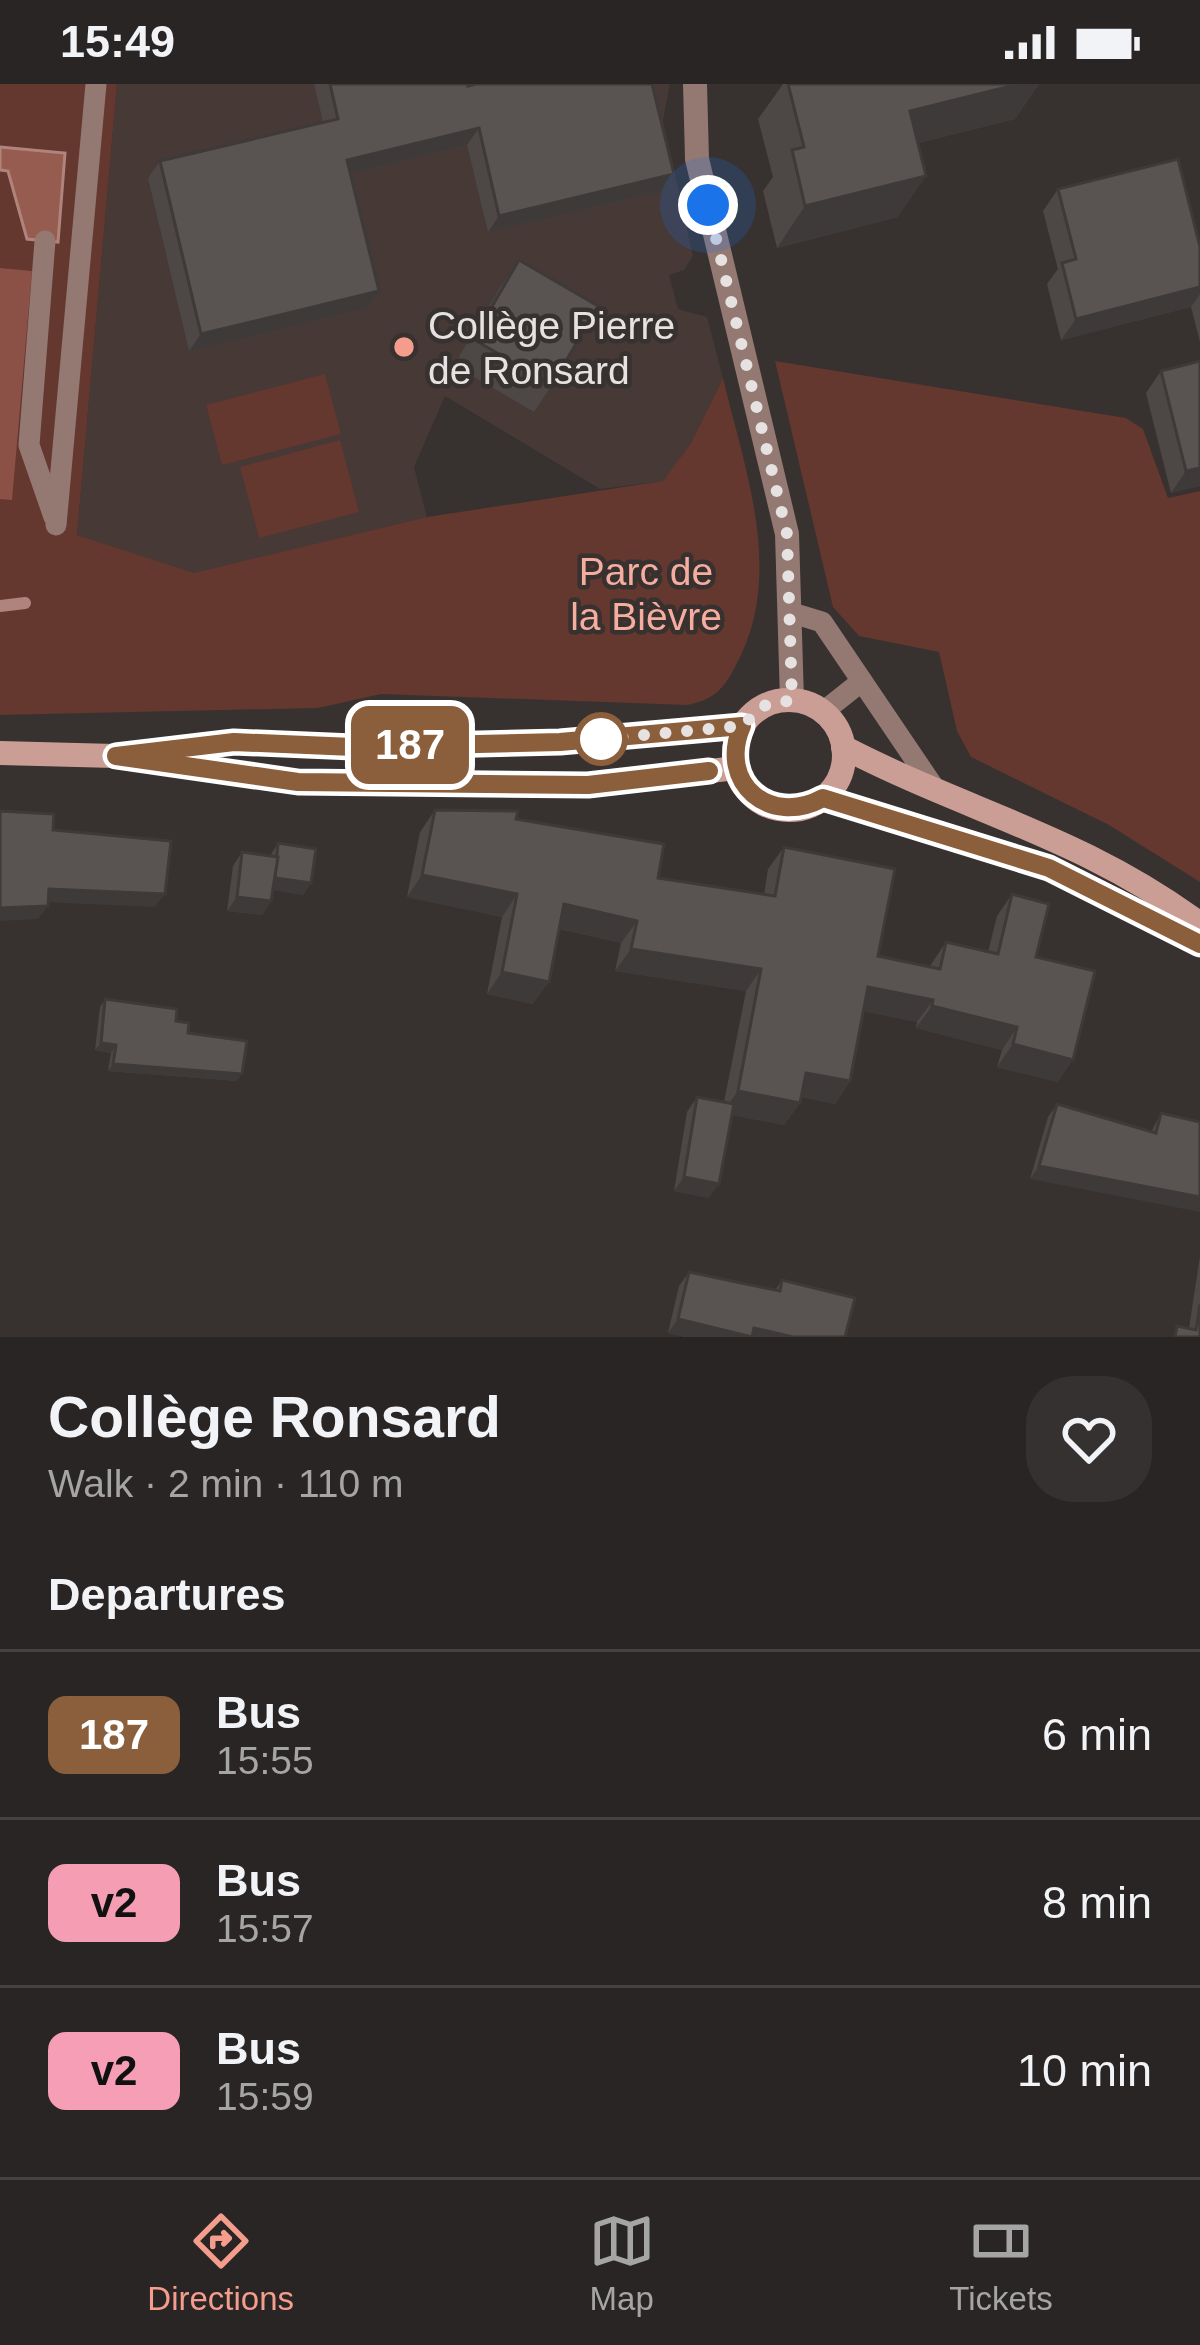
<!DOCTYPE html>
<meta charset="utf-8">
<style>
:root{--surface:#292524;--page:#353131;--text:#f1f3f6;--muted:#a5a5a6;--line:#454241;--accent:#f49d8c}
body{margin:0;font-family:Arial,sans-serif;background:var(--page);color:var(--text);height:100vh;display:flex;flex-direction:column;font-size:45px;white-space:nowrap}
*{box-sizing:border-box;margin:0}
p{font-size:39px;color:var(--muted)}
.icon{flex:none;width:66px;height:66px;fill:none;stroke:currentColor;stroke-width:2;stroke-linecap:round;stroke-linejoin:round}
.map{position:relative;height:1253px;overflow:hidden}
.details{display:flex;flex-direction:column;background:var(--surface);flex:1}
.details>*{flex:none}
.badge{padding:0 24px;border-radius:18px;font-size:42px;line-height:78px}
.you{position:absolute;width:60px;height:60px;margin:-30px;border:9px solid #fff;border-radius:50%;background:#1a73e8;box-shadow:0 0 0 18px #1a73e833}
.map>.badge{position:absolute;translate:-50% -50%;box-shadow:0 0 0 6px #fff}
h2{padding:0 48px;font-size:45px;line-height:108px}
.round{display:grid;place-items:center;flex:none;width:126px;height:126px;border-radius:48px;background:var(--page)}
.head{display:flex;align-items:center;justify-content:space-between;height:204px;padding:0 48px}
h1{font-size:57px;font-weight:800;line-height:90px}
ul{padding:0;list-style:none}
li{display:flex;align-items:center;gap:36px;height:168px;padding:0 48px;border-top:3px solid var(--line)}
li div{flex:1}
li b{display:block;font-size:45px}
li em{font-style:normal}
li .badge{min-width:132px;font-weight:700;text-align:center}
.status{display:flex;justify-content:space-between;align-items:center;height:84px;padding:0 60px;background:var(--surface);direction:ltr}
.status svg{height:33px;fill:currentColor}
.tabs{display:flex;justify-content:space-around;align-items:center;height:168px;border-top:3px solid var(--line);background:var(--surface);font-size:33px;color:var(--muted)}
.tabs a{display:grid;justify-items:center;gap:6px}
.tabs .on{color:var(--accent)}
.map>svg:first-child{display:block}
.built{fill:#463936}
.green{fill:#64372f}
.forest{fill:#8b5146}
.water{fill:#975c50;stroke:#af847c;stroke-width:3}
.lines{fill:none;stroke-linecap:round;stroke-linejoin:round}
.stream{stroke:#af847c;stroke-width:12}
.service{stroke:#947872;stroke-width:21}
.minor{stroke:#947872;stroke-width:24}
.secondary{stroke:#cb9e95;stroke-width:24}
.wall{fill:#4d4746}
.shaded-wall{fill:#3e3a39}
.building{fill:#595351;stroke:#3e3a39;stroke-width:3}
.line-casing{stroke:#fff;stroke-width:27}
.line{stroke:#8b5e3c;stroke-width:18}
.walk{stroke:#e6e2e1;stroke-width:12;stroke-dasharray:0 21.6}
.poi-dot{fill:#f49d8c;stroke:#373130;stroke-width:4.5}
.stop-dot{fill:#fff;stroke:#8b5e3c;stroke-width:6}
.labels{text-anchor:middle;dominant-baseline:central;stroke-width:9;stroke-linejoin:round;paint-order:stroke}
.poi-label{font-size:39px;fill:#e6e2e1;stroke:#373130;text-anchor:start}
.park-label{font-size:39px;fill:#f6ad9f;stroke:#373130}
</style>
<div class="status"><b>15:49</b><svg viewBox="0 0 49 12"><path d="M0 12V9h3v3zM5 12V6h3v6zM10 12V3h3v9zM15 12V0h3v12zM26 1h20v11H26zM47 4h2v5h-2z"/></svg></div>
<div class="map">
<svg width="1200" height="1253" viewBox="0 0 1200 1253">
<rect width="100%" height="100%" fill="#373130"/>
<path class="built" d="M117 0H670L663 36 693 172 684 186 669 191 678 225 707 233 723 294 691 359 664 397 600 405 445 312 414 383 427 433 194 490 77 451Z"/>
<g class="green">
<path d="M0 0H117L77 451 194 489 427 433 663 397 691 359 723 294C745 387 786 492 735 583 723 606 713 616 687 621L381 610 318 624 0 631Z"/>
<path d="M775 277 1126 334 1143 345 1168 414 1200 407V798L1109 741 971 673 957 647 939 568 859 552 833 523Z"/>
<path d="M325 290 341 350 222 381 206 321Z"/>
<path d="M340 356 359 428 259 454 240 383Z"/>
</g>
<path class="forest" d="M0 184 32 187 12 416 0 415Z"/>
<path class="water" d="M0 63 65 69 58 158 27 155 8 87 0 86Z"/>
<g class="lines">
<path class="stream" d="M0 522 25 519"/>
<g class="service">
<path d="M45 157 29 361 54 433"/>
<path d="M56 441 96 0"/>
<path d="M789 528 822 538 937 708"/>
<path d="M823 628 862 597"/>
</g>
<path class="minor" d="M695 0 697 75 787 450 792 616"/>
<g class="secondary">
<circle cx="789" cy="671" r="55"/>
<path d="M843 663C968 728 1083 753 1200 840"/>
<path d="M157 667 234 658 353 663 560 658 741 642"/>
<path d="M0 669 115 672 298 698 588 701 736 684"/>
<path d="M823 714 1049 784 1200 860"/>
</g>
</g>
<g class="wall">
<path d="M314 0H468L674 90 662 107 488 148 467 61 351 89 379 207 367 224 189 267 148 94 160 77 323 38Z"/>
<path d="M783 0H1039L1015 35 918 59 898 133 777 164 763 107 773 93 758 35Z"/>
<path d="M1058 105 1200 163V258L1191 223 1061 256 1047 200 1058 185 1043 127Z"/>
<path d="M519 176 552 301 534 328 454 281 501 202Z"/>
<path d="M1161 287 1200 402 1171 409 1146 309Z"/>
<path d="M435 726 516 735 658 794 764 811 768 785 784 763 878 872 930 882 946 858 988 868 997 832 1012 810 1036 873 1058 998 997 983 1002 966 916 944 917 938 863 927 850 997 835 1020 801 1013 800 1019 784 1041 732 1031 709 1114 674 1107 687 1028 697 1013 724 1018 746 907 615 887 621 859 560 845 533 920 487 910 502 833 407 813 420 748Z"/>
<path d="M278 759 311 799 303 811 273 806 271 817 262 831 227 827 233 782 242 768 270 772Z"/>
<path d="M105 915 176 937 237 997 108 987 111 969 95 966 100 923Z"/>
<path d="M1057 1020 1151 1048 1161 1029 1200 1038 1030 1095 1048 1033Z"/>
<path d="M1200 1172V1253L1189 1244Z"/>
<path d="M689 1188 775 1206 782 1196 845 1253H685L668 1249 679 1202Z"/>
</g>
<g class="shaded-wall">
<path d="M1019 0H1039L1015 35 881 68 910 27Z"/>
<path d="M479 44 467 61 336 93 347 76Z"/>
<path d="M674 90 662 107 488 148 499 132Z"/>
<path d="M926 92 898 133 777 164 805 122Z"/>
<path d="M1200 203V210L1191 223 1061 256 1076 235Z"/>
<path d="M379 207 367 224 189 267 201 250Z"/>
<path d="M1200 384V402L1171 409 1186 387Z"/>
<path d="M422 791 517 810 502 833 407 813Z"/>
<path d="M274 794 311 799 303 811 266 805Z"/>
<path d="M49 805 165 810 155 823 40 818Z"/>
<path d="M237 813 271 817 262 831 227 827Z"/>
<path d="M564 820 637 837 621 859 549 842Z"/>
<path d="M48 822 38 835 0 837V824Z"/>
<path d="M631 865 761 885 746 907 615 887Z"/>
<path d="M502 888 549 898 533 920 487 910Z"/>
<path d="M868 903 933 916 917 938 853 925Z"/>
<path d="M932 922 1017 943 1002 966 916 944Z"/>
<path d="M101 959 116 961 111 969 95 966Z"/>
<path d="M1013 960 1073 976 1058 998 997 983Z"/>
<path d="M113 980 242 990 237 997 108 987Z"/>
<path d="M806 989 850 997 835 1020 790 1011Z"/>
<path d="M738 1007 800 1019 784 1041 722 1029Z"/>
<path d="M1039 1082 1200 1113V1128L1030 1095Z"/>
<path d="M684 1093 719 1100 709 1114 674 1107Z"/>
<path d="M678 1235 754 1244 793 1253H685L668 1249Z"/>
</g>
<g class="building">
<path d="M330 0H468V2L476 0H652L674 90 499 132 479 44 347 76 379 207 201 250 160 77 338 35Z"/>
<path d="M788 0H1019L910 27 926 92 805 122 792 66 804 63Z"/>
<path d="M1178 75 1200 163V203L1076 235 1062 179 1076 175 1058 105Z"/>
<path d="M519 176 598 222 552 301 473 255Z"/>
<path d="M1200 277V384L1186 387 1161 287Z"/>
<path d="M435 726 518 727 516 735 664 760 658 794 775 812 784 763 895 785 878 872 940 885 946 858 998 870 1012 810 1049 820 1036 873 1095 887 1073 976 1013 960 1017 943 932 922 933 916 868 903 850 997 806 989 800 1019 738 1007 761 885 631 865 637 837 564 820 549 898 502 888 517 810 422 791Z"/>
<path d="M0 727 54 730 53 746 171 757 165 810 49 805 48 822 0 824Z"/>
<path d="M278 759 316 765 311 799 275 794Z"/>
<path d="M242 768 278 773 271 817 237 813Z"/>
<path d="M105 915 177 925 176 937 189 939 188 949 247 957 242 990 113 980 116 961 101 959Z"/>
<path d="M697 1013 734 1020 719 1100 684 1093Z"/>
<path d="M1057 1020 1156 1049 1161 1029 1200 1038V1113L1039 1082Z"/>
<path d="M689 1188 780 1207 782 1196 855 1214 845 1253H793L754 1244 752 1253 678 1235Z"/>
<path d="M1200 1220V1253H1175L1177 1242 1196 1246Z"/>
</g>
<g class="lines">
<g class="line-casing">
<path id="line" d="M709 687 588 701 298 698 116 672 234 658 353 663 560 658 742 642C717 699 770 743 823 714L1049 784 1200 860"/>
</g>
<use href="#line" class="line"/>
<path class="walk" d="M601 655 742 642 763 622 792 616 787 450 708 121"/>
</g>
<circle class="poi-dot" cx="404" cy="263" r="12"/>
<circle class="stop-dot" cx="601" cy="655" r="24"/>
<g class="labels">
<g class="poi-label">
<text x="428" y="241">Collège Pierre<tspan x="428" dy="45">de Ronsard</tspan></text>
</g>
<g class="park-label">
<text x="646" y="487">Parc de<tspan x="646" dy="45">la Bièvre</tspan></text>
</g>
</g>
</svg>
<div class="you" style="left:708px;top:121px"></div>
<b class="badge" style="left:410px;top:661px;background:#8b5e3c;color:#fff">187</b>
</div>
<section class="details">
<div class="head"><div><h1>Collège Ronsard</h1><p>Walk · 2 min · 110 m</p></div><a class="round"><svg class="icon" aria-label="heart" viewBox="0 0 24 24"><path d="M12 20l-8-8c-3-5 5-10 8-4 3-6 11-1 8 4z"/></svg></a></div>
<h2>Departures</h2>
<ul>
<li><span class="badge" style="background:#8b5e3c;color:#fff">187</span><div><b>Bus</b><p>15:55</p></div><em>6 min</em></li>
<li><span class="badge" style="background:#f59eb3;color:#111">v2</span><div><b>Bus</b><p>15:57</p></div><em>8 min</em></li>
<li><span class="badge" style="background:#f69eb6;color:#111">v2</span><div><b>Bus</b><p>15:59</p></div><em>10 min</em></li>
</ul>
</section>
<nav class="tabs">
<a class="on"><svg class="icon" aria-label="directions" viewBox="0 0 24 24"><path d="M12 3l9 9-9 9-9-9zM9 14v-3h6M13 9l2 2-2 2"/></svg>Directions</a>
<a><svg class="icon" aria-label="map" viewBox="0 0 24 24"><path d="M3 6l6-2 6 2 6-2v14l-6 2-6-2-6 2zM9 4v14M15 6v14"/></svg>Map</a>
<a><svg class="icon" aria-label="tickets" viewBox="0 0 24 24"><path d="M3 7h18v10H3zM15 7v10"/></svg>Tickets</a>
</nav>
